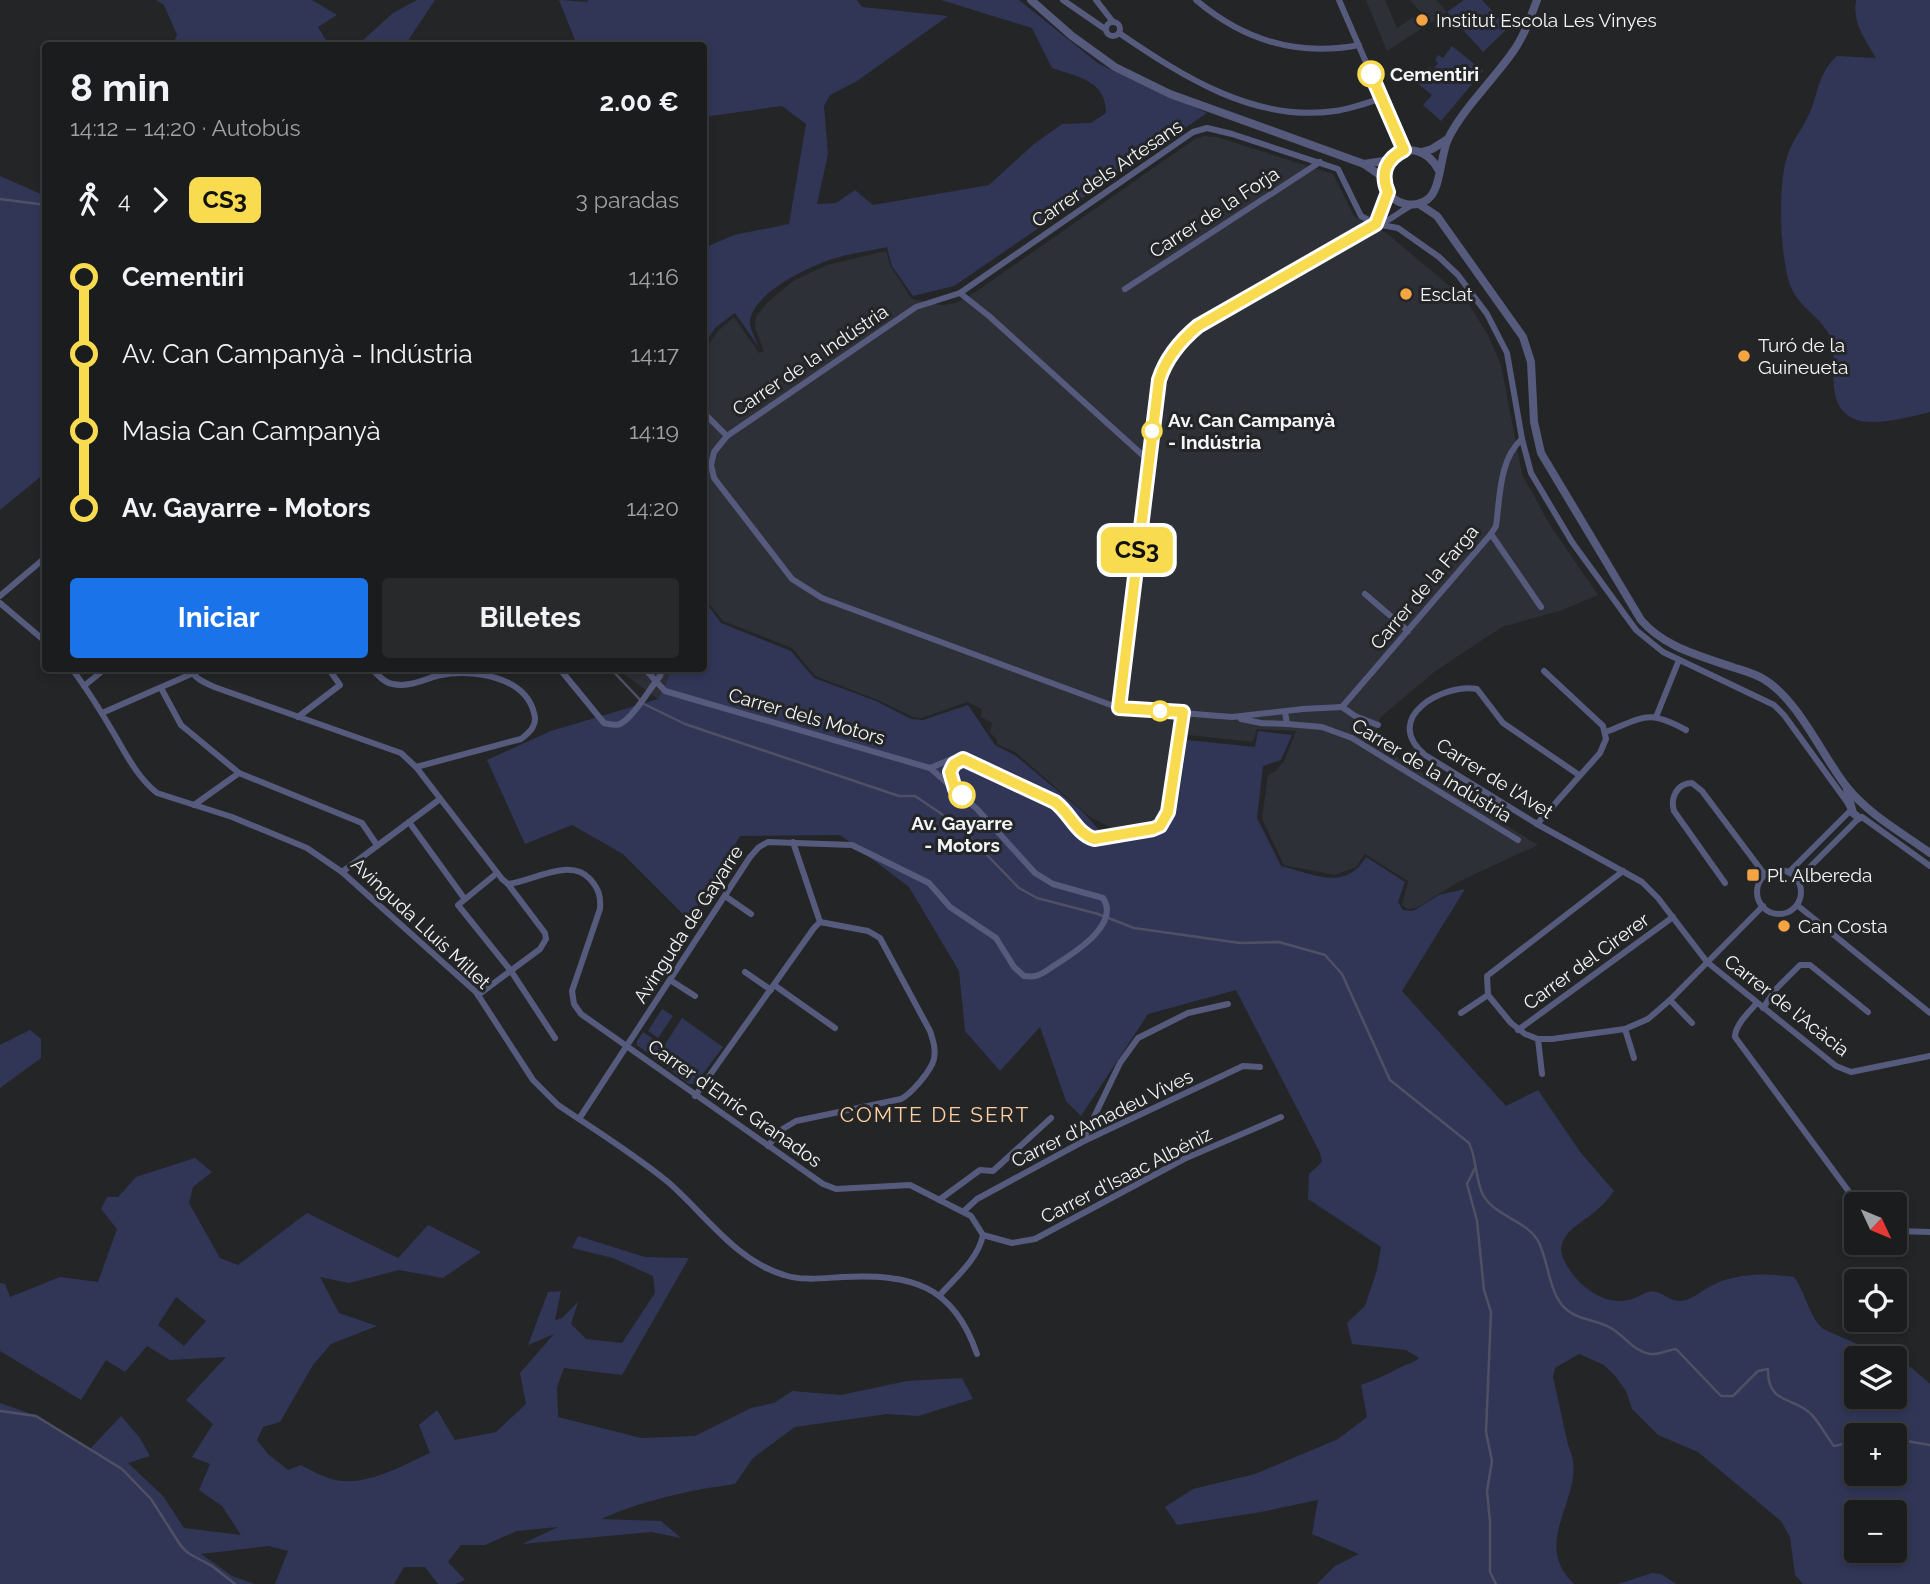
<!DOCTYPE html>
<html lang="es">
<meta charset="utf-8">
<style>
:root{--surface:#1b1c1d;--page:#28292a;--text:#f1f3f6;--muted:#a0a1a4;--line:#393a3b;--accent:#1a73e8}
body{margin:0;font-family:Raleway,sans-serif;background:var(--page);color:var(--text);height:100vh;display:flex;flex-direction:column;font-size:26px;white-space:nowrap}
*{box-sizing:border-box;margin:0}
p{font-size:23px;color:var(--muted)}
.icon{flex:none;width:38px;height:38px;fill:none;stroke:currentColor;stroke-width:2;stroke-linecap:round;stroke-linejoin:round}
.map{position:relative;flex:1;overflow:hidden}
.drawer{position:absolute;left:42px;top:42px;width:665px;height:630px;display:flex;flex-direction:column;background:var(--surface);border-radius:7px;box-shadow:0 4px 10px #0003,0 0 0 2px var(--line)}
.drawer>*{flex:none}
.badge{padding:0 14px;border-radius:10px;font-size:24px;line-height:46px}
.needle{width:46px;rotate:134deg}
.buttons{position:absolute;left:1844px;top:1192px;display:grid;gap:14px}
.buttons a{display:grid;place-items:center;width:63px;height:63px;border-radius:7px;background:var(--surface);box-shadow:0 4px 10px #0003,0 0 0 2px var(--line);font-size:35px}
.map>.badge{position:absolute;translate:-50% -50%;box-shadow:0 0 0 4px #fff}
.legs{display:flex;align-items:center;gap:10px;height:77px;padding:0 28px;font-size:23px}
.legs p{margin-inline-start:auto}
.head{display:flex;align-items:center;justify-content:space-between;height:119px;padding:0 28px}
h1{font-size:38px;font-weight:700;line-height:52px}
.primary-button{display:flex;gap:14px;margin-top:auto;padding:14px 28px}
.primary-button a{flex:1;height:80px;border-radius:7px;background:var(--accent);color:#fff;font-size:28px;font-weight:700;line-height:80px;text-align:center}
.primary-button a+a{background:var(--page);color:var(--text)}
ul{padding:0 28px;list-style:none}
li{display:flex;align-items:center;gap:24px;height:77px;font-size:26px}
li i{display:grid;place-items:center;width:10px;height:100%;margin:0 9px;background:currentColor}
li i::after{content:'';width:18px;height:18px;margin:-9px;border:5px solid;border-radius:50%;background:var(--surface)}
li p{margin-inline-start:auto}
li:first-child i{background:linear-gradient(#0000 50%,currentColor 0)}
li:last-child i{background:linear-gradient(currentColor 50%,#0000 0)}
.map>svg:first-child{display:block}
.built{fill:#2e3037}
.green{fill:#313657;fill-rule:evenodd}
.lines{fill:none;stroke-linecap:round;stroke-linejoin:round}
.stream{stroke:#505065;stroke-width:2.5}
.minor{stroke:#565b7d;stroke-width:6}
.tertiary{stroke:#565b7d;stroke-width:8}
.line-1-casing{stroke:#fff;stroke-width:16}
.line-1{stroke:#f9db4f;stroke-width:10}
.poi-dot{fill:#f4a443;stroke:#242527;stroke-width:2.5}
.stop-1-dot{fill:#fff;stroke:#f9db4f;stroke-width:3.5}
.labels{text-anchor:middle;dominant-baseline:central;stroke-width:6;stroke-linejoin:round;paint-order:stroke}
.poi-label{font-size:19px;fill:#f4f5f6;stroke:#242527;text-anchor:start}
.stop-label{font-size:19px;font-weight:bold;fill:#f4f5f6;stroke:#242527;text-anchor:start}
.street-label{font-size:19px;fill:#f4f5f6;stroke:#242527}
.neighbourhood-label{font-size:21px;letter-spacing:2px;fill:#fed0a1;stroke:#242527}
</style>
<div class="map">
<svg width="1930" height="1584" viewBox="0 0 1930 1584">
<rect width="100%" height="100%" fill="#242527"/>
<g class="built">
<path d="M1366 0H1385L1397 28 1421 12 1410 0H1436L1447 12 1387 51Z"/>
<path d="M1204 136 1217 137 1333 174 1354 216 1388 234 1467 301 1488 335 1501 365 1522 474 1550 525 1598 595 1562 610 1502 627 1434 672 1380 718 1373 742 1538 845 1460 881 1416 908 1408 909 1402 905 1408 881 1365 854 1356 867 1335 875 1284 865 1262 819 1268 775 1276 771 1284 761 1296 731 1257 729 1253 742 1178 734 1163 814 1157 824 1116 830 1090 817 1015 752 997 744V739L990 733 992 723 981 717 982 709 967 702 922 718 913 717 878 700 815 676 792 648 723 621 704 598V403H706L704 399V351L718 331 734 317 759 353 764 351 755 328 756 317 767 303 793 281 827 265 886 251 891 267 912 299 941 305 956 303 974 293 1195 139Z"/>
<path d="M617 669H671L667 681 658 699Z"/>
</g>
<g class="green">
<path d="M156 0H312L337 15 318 27 327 42 362 41 393 13 417 0H435L405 45 172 46 177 35 164 5Z"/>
<path d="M559 0 588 2 587 0H857L862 7 948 16 857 81 830 95 824 106 828 154 817 204 836 203 855 190 873 205 989 185 1034 144 1062 124 1091 123 1106 113C1106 80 1078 77 1052 68L1032 28 941 0H1019L1099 64 1207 113 954 286 913 296 892 266 887 247C867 252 843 254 824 262 801 271 760 291 751 316 747 326 755 337 759 347L735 313 716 327 704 344V248L734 235 789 224 806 124 782 106 704 117V46L577 45Z"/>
<path d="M1464 0H1482L1508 28 1483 52 1447 12Z"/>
<path d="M1856 0H1930V412C1910 417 1870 428 1852 418 1823 402 1839 364 1831 339 1823 317 1799 309 1790 285 1780 256 1777 183 1788 154 1793 139 1804 127 1810 112 1819 90 1819 72 1837 56L1876 58C1865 39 1852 23 1856 0Z"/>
<path d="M1452 46 1483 71 1441 121 1423 105 1432 95 1416 82 1429 67 1433 70 1438 63 1435 60 1438 55 1443 58Z"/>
<path d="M0 176 41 194H46L45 473 0 510Z"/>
<path d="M704 600 721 623 791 651 814 678 876 701 911 719 923 720 968 705 995 745 1016 756 1082 811 1112 844C1126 841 1155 838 1166 830 1179 820 1184 758 1187 740L1255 747 1258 731 1292 735 1281 760 1263 766 1257 818 1281 866C1314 874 1345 892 1366 857L1405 882 1398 902 1403 910 1413 911 1439 895 1465 889 1402 991 1506 1106 1538 1090 1581 1153 1614 1191C1608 1199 1600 1208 1592 1214 1582 1222 1570 1228 1564 1239 1558 1250 1563 1259 1569 1269 1582 1289 1607 1307 1632 1299 1640 1297 1648 1289 1657 1292 1666 1295 1671 1302 1682 1301 1694 1299 1703 1289 1715 1284 1739 1273 1768 1273 1794 1277 1806 1293 1808 1315 1823 1329L1889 1358H1857V1396H1895V1361L1912 1368 1930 1384V1584H1803L1795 1575 1790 1537 1781 1521 1698 1452 1658 1435 1632 1409 1626 1391 1616 1377 1604 1365 1579 1354 1555 1368 1553 1377C1558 1398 1562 1419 1567 1440 1568 1447 1572 1454 1573 1461 1579 1503 1532 1544 1574 1584H1317L1335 1566 1359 1554 1312 1534 1318 1500 1261 1512 1177 1525 1165 1507 1193 1489 1255 1474 1338 1439 1367 1417 1361 1385C1375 1380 1386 1375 1399 1368 1406 1364 1412 1364 1419 1358L1406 1350 1352 1344 1347 1323 1365 1306 1377 1270 1381 1247 1308 1199 1309 1174 1322 1162 1320 1153 1236 990 1148 1014 1081 1116 1066 1101 1040 1027 1000 1071 965 1031 959 971 909 887 840 835 740 836 689 920 623 854 572 825 525 844 487 760 551 731 658 699 667 681 671 669 704 668ZM1857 1435H1895V1474H1857ZM1857 1512H1895V1550H1857Z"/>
<path d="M662 1009 673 1016 658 1038 648 1031Z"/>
<path d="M682 1018 723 1047 695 1084H689L637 1045V1041L643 1032 664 1046Z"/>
<path d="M30 1030 41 1039V1058L0 1088V1045Z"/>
<path d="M195 1158 212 1172 193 1187 189 1203 220 1258 238 1265 307 1213 398 1258 428 1225 481 1252 443 1278 399 1270 349 1283 320 1277 339 1313 377 1326 331 1344 313 1365 280 1422 263 1427 257 1440 268 1454 288 1470 301 1465C314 1472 328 1480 342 1481 374 1483 403 1465 430 1453L419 1425 437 1410 455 1440 496 1432 526 1404 520 1373 554 1334 528 1345 548 1292 561 1291 555 1320 562 1318 578 1302 571 1324 586 1339 622 1343 655 1293 653 1276 613 1258 572 1248 578 1236 645 1257 689 1258 622 1375 564 1368 557 1387 558 1417 641 1438 695 1436 751 1408 774 1403 792 1391 841 1395 907 1381 962 1378 973 1399 918 1416 887 1414 795 1427 753 1458 735 1484C689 1490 644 1500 601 1519L661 1521 681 1538 651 1532 522 1544 558 1527 517 1531 485 1545H461L448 1562 465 1580 456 1584H438L425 1567H404L394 1584H275L288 1551 269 1546 201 1554 232 1576 254 1584H0V1403L37 1416 89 1450 121 1416 140 1438 150 1456 128 1463 163 1496 184 1528 241 1535 222 1506 199 1490 210 1464 192 1457 213 1424 186 1400 226 1357 170 1360 147 1346 125 1372 106 1360 81 1400 0 1351V1283L5 1284 10 1297 60 1277 98 1282 117 1229 101 1209 107 1197H118L136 1177ZM176 1297 206 1321 184 1346 158 1325Z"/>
<path d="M1652 1573 1661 1574 1676 1584H1618Z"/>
</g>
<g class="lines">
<g class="stream">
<path d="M0 199 46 205"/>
<path d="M610 668 644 704 685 724 899 796H915L958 825 1019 888 1037 898 1098 914 1134 928 1240 943 1279 942 1325 955 1342 974 1390 1080 1469 1143C1477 1159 1475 1179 1483 1195 1495 1216 1524 1220 1537 1239 1548 1257 1548 1288 1562 1305 1576 1322 1598 1318 1614 1330 1626 1338 1634 1351 1650 1354 1657 1355 1669 1350 1676 1349L1721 1396H1733L1758 1371 1768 1369C1767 1405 1795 1397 1811 1414 1820 1423 1826 1436 1834 1446L1857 1441"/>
<path d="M1475 1168 1467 1184 1477 1221 1484 1290 1491 1312 1486 1432 1492 1461 1487 1491 1490 1522V1572L1496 1584"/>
<path d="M0 1411 36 1416 122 1469 151 1499 181 1546 188 1553 212 1566 235 1584"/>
<path d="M1895 1439 1930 1445"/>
</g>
<g class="minor">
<path d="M1063 0 1105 29"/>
<path d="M1096 0 1113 22"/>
<path d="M1196 0C1243 40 1297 57 1359 45"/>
<path d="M1339 0 1404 150"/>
<circle cx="1113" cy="29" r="7"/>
<path d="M1119 33C1182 76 1255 123 1335 111 1351 109 1367 103 1382 98"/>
<path d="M1376 224 1388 192"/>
<path d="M1125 289 1320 162"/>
<path d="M960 293 989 316 1148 460"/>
<path d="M704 413 727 436"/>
<path d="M1491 534 1541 607"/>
<path d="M1365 594 1408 631"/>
<path d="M0 596 46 557"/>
<path d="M0 603 46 642"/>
<path d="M71 668C87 688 100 710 113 732 126 754 137 777 157 793L232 817 307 848 342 872 476 992 533 1080 558 1105C595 1130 634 1154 668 1182 704 1213 736 1261 784 1275 802 1281 824 1278 843 1277 911 1274 953 1284 977 1354"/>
<path d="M190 668C195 680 206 683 217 688L401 753 416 767 502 879 508 884C533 881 570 857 590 879 599 889 601 897 600 909L572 991 574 1004 581 1014 823 1184 836 1189 910 1185 971 1216 983 1235C978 1259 956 1277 940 1295"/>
<path d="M371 668C377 674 384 683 393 684 409 688 426 678 441 675 472 669 525 676 534 713 538 725 530 732 521 739L416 767"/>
<path d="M559 668 604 723C609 724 616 726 620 724 633 718 650 688 660 676L662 668"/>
<path d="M84 686 106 668"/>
<path d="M161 688 181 725 239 773 362 823 377 845"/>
<path d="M1342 707 1303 709 1232 717 1119 708 822 598 792 579 714 478 711 465 714 452 727 436 916 307 960 293 1193 132 1207 128 1232 134 1338 169 1361 216 1376 224 1398 228 1439 257 1458 275 1487 314 1507 353 1522 439 1531 473 1572 542 1636 630 1663 652 1774 705 1784 715 1847 802 1851 810 1789 872"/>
<path d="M1342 707 1491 534 1496 526C1500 498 1499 459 1522 439"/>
<path d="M1342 707 1355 716 1378 725"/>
<path d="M1119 708 1159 380C1166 358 1180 341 1198 325L1376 224C1392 221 1398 212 1412 205"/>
<path d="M1285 712 1287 724 1322 727 1352 738 1518 840"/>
<path d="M102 713 205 668"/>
<path d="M298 717 340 685 328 668"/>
<path d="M1656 717 1679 660"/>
<path d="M1241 719 1261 723 1287 724"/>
<path d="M1606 732C1644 717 1648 709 1686 730"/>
<path d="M930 768 952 759H963L1055 802C1070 813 1076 833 1094 839L1153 829 1160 826 1168 812 1183 712"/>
<path d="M1579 775 1503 723 1477 689C1445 683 1380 717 1425 755L1537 824 1642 882 1658 898 1707 962 1836 1066 1851 1072 1930 1056"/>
<path d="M954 787 950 772 954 764 962 760"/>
<path d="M194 805 239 773"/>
<path d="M1862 817 1930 866"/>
<path d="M409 822 464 898"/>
<path d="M1537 824 1600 753 1606 739 1603 726 1544 671"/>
<path d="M793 842 820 922"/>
<circle cx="1779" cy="892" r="22"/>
<path d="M1623 871 1487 976 1488 995 1511 1023 1525 1034 1538 1039H1552L1625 1029 1648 1019 1670 1000 1763 906"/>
<path d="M342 872 440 799"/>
<path d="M497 873 458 905 511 971 555 1038"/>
<path d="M1798 879 1859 818"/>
<path d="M1725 883 1674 811C1670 798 1677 783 1692 783L1702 791 1765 875"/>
<path d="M725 896 751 914"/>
<path d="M1797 905 1930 1013"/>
<path d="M745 972 771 990"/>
<path d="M670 980 695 996"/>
<path d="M774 985 835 1028"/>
<path d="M478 995 540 949 546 939 545 933 508 884"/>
<path d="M1670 1000 1692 1023"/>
<path d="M1757 1003C1749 1012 1735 1025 1735 1037L1858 1204"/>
<path d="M1763 1008 1776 989 1800 965H1810L1868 1012"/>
<path d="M1461 1013 1488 995"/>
<path d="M1625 1029 1634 1058"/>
<path d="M1518 1030 1673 917"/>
<path d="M1538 1039 1542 1074"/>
<path d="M695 1096 814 928 820 922"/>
<path d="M579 1119 750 857 759 847 768 842 852 845 929 883 950 907 996 938 1014 967 1024 976C1028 976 1031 977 1035 976 1042 975 1049 969 1055 965 1072 954 1121 925 1103 898L1053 884 1035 873 977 809 930 768 665 691 644 668"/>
<path d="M1082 1142 1120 1063 1138 1038 1188 1013 1228 1004"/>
<path d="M768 1146 781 1130 796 1121 901 1099C911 1094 931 1071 934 1059 936 1049 933 1040 930 1031L880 938 868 931 820 922"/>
<path d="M939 1200 980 1170 993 1171 1051 1118"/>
<path d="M963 1212 977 1199 1082 1142 1243 1066 1260 1067"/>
<path d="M1895 1231 1930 1232"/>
<path d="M983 1235 1012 1243 1035 1239 1184 1159 1281 1117"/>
</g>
<g class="tertiary">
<path d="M1031 0 1072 36 1115 67 1170 94 1364 164 1384 178"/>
<path d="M1422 152 1432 149 1448 139"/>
<path d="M1364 164 1390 160"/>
<path d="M1438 169C1418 132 1370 156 1387 190 1394 205 1415 209 1428 199 1441 189 1440 157 1448 139 1462 110 1493 80 1512 53 1524 37 1530 18 1537 0"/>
<path d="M1419 204 1437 216 1523 337 1531 362 1534 422 1541 453 1641 620C1665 648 1701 656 1735 668 1745 671 1756 674 1765 680 1798 700 1822 755 1846 786 1869 815 1901 832 1930 853"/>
<path d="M1847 790 1853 813 1859 818"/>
</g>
</g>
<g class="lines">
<g class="line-1-casing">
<path id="line-1" d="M962 795 955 789 950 772 954 764 963 759 1055 802C1070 813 1076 833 1094 839L1153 829 1160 826 1168 812 1183 712 1119 708 1159 380C1166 358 1180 341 1198 326L1376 224 1388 192C1380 173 1386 159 1404 150L1371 74"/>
</g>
<use href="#line-1" class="line-1"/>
</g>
<g class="poi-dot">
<circle cx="1422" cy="20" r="7"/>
<circle cx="1406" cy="294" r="7"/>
<circle cx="1744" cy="356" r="7"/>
<rect x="1746" y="868" width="14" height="14" rx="3.5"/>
<circle cx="1784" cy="926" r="7"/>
</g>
<g class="stop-1-dot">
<circle cx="1371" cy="74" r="12"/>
<circle cx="1152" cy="431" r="9"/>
<circle cx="1160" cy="711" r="9"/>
<circle cx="962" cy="795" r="12"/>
</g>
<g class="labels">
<g class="poi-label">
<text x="1436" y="20">Institut Escola Les Vinyes</text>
<text x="1420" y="294">Esclat</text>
<text x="1758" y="345">Turó de la<tspan x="1758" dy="22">Guineueta</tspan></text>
<text x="1767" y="875">Pl. Albereda</text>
<text x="1798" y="926">Can Costa</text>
</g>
<g class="stop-label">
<text x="1390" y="74">Cementiri</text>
<text x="1168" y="420">Av. Can Campanyà<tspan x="1168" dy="22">- Indústria</tspan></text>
<text x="962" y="823" text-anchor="middle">Av. Gayarre<tspan x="962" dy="22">- Motors</tspan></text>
</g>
<g class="street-label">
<text transform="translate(1107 173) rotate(-34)">Carrer dels Artesans</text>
<text transform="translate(1214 212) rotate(-33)">Carrer de la Forja</text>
<text transform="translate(810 360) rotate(-34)">Carrer de la Indústria</text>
<text transform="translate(1424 587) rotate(-50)">Carrer de la Farga</text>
<text transform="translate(807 716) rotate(16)">Carrer dels Motors</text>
<text transform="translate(1432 770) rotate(31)">Carrer de la Indústria</text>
<text transform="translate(1495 778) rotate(32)">Carrer de l'Avet</text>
<text transform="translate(421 923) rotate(43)">Avinguda Lluís Millet</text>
<text transform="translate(688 924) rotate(-57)">Avinguda de Gayarre</text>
<text transform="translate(1586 961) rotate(-36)">Carrer del Cirerer</text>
<text transform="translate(1787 1005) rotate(38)">Carrer de l'Acàcia</text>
<text transform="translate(735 1103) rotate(35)">Carrer d'Enric Granados</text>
<text transform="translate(1102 1118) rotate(-26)">Carrer d'Amadeu Vives</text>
<text transform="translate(1126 1175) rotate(-27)">Carrer d'Isaac Albéniz</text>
</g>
<g class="neighbourhood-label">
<text x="935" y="1114">COMTE DE SERT</text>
</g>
</g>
</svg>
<div class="buttons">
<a><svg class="needle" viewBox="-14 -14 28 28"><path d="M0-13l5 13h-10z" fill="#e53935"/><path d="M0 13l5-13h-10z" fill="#a0a1a4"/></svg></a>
<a><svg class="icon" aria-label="locate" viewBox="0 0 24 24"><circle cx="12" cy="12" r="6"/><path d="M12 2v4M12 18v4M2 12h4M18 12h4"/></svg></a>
<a><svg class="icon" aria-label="layers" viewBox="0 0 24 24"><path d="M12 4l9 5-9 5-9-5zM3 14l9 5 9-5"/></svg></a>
<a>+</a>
<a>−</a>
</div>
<b class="badge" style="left:1137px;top:550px;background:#f9db4f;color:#111">CS3</b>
<section class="drawer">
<div class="head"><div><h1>8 min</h1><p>14:12 – 14:20 · Autobús</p></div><b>2.00 €</b></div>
<div class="legs"><svg class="icon" aria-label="walk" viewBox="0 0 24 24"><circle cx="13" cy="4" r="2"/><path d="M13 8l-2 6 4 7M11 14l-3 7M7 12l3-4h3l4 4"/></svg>4<svg class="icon" aria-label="forward" viewBox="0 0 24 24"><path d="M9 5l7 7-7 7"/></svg><b class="badge" style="background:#f9db4f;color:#111">CS3</b><p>3 paradas</p></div>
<ul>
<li><i style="color:#f9db4f"></i><b>Cementiri</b><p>14:16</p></li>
<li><i style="color:#f9db4f"></i><span>Av. Can Campanyà - Indústria</span><p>14:17</p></li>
<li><i style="color:#f9db4f"></i><span>Masia Can Campanyà</span><p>14:19</p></li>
<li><i style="color:#f9db4f"></i><b>Av. Gayarre - Motors</b><p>14:20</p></li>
</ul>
<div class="primary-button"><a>Iniciar</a><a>Billetes</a></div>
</section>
</div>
